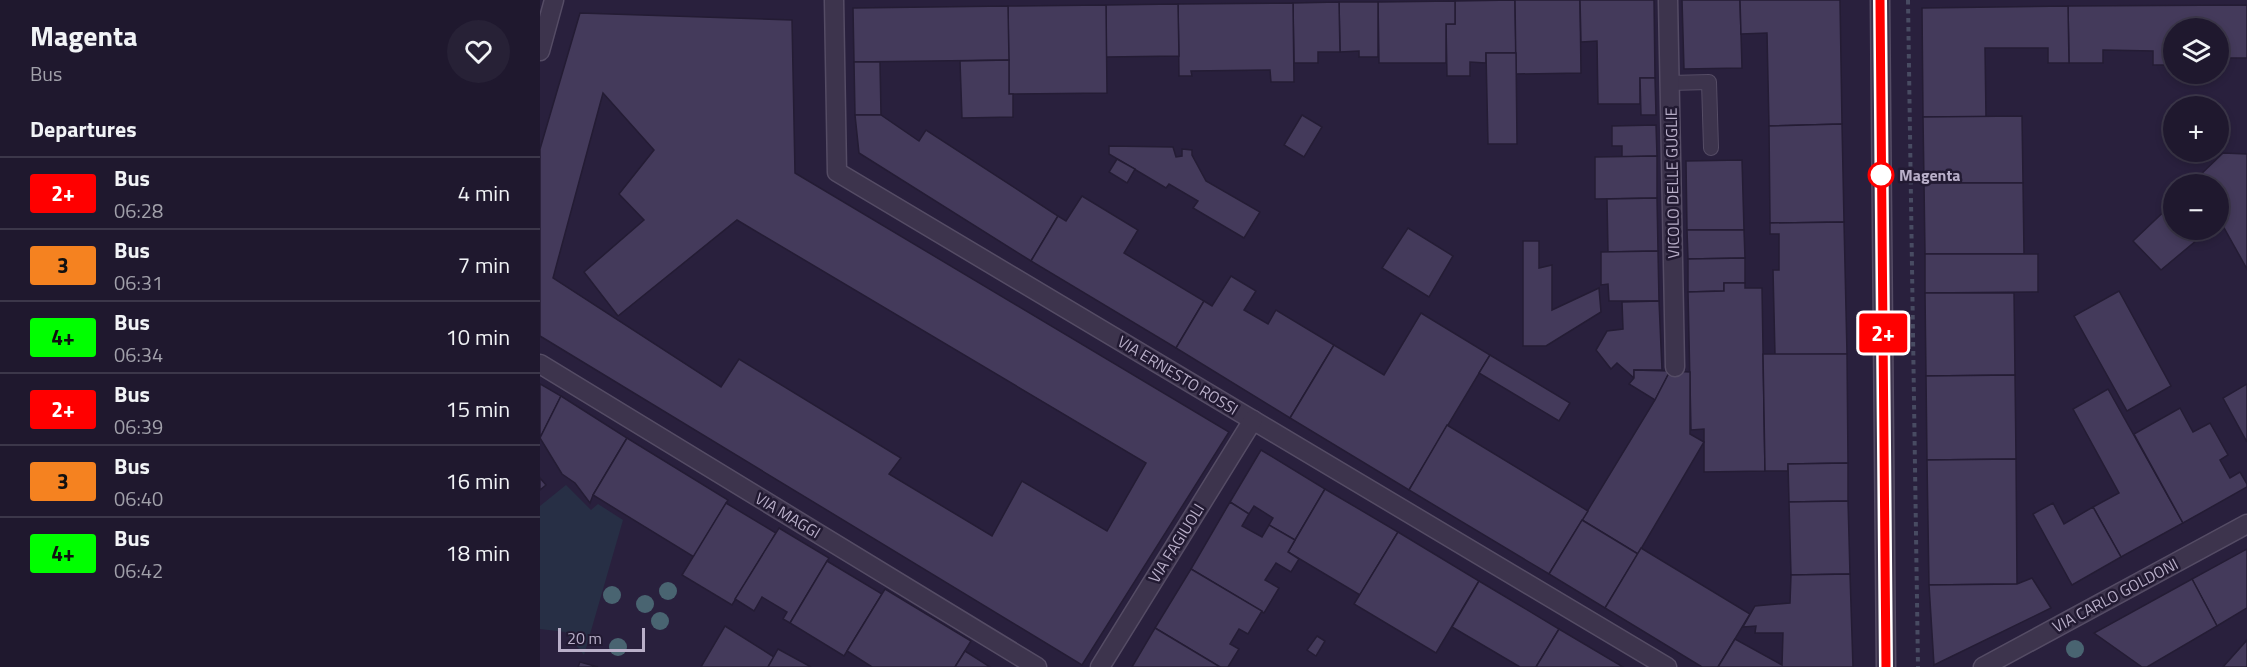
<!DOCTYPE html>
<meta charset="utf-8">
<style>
:root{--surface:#1f182e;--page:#272136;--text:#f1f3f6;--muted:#a1a0aa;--line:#3c374a}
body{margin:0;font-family:"Titillium Web",sans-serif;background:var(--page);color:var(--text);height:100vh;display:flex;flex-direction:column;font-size:22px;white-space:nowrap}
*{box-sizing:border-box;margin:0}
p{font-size:20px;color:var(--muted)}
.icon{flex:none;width:33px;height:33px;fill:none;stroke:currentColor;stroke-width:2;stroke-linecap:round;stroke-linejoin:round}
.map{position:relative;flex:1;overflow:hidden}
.side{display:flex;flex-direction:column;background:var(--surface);width:540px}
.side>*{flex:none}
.badge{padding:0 12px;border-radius:4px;font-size:21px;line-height:39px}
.buttons{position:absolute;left:1623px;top:18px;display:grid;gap:12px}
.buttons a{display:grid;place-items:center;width:66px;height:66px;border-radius:50%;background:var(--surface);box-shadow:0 3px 9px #0003,0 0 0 2px var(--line);font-size:30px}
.scale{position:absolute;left:18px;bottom:15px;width:87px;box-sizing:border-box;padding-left:6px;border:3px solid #b9afc9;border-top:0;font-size:16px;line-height:21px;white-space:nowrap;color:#b9afc9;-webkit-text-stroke:4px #221a32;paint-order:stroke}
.map>.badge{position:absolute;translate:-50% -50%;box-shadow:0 0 0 3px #fff}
h2{padding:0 30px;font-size:22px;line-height:54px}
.round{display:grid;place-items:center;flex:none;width:63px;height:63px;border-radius:32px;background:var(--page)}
.summary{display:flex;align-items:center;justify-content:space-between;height:102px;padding:0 30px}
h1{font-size:28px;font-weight:700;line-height:45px}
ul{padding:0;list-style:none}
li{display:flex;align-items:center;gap:18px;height:72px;padding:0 30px;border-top:2px solid var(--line)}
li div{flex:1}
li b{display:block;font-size:22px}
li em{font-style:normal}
li .badge{min-width:66px;font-weight:700;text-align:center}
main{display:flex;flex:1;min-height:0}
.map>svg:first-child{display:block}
.green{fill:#272f45}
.building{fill:#443a5b;stroke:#241c34;stroke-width:1.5;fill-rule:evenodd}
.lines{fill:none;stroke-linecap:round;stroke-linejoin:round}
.lane-casing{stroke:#554c65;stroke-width:16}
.street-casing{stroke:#554c65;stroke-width:21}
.path{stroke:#484b62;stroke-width:4;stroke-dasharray:4.5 4.5;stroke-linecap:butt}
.lane{stroke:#3d344d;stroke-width:14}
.street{stroke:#3d344d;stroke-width:18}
.tree{fill:#496471}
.line-casing{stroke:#fff;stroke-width:14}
.line{stroke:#f00;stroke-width:9}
.stop-dot{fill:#fff;stroke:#f00;stroke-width:3}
.labels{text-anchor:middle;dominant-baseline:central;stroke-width:5;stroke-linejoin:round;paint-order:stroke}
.stop-label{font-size:16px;font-weight:bold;fill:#b9afc9;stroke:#221a32;text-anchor:start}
.street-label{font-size:16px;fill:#b9afc9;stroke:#221a32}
</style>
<main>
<section class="side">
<div class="summary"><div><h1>Magenta</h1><p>Bus</p></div><a class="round"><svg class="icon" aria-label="heart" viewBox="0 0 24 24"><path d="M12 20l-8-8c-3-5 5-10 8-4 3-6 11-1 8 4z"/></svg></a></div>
<h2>Departures</h2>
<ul>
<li><span class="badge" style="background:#f00;color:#fff">2+</span><div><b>Bus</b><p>06:28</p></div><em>4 min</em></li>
<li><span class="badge" style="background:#f58220;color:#111">3</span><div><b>Bus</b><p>06:31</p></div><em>7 min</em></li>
<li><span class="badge" style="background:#0f0;color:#111">4+</span><div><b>Bus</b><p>06:34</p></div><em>10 min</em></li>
<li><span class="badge" style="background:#f00;color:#fff">2+</span><div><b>Bus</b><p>06:39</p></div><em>15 min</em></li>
<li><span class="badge" style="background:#f58220;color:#111">3</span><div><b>Bus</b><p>06:40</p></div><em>16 min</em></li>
<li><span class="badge" style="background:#0f0;color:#111">4+</span><div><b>Bus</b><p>06:42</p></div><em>18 min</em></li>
</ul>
</section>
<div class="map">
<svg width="1707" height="667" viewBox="0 0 1707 667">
<rect width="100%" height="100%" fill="#29203d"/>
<path class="green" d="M26 485 51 510 58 504 83 520 44 655 25 632 0 629V506Z"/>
<g class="building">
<path d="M975 0 976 53H946V63L930 62V76H907L906 24H915V1Z"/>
<path d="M975 0H1040L1041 73 976 74Z"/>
<path d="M1040 0H1114L1115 78H1100V104H1058L1057 41 1041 42Z"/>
<path d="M1142 0H1200L1202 68 1144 69Z"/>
<path d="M1200 0H1300L1302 124 1229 126 1227 33 1201 34Z"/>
<path d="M915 1V24H906V63H839L838 2Z"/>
<path d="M799 2H838V57H819V51L800 52Z"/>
<path d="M799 2 800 52H778V63H754L753 3Z"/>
<path d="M753 3 754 82H731L730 70 651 71 652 76H639L638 4Z"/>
<path d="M638 4 639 56 566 57V5Z"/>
<path d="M566 5 567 93 469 94 468 6Z"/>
<path d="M1707 5V58H1678V28H1634V65H1613V51L1563 50V63H1529L1528 6Z"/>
<path d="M468 6 469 60 314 62 313 8Z"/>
<path d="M1528 6 1529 63H1508V48H1445L1446 117H1383L1382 8Z"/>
<path d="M40 13 252 20 255 173 689 432 542 665 0 336V149ZM63 93 114 150 79 194 104 220 44 272 78 316 197 220 606 463 567 531 482 481 452 536 349 474 361 458 199 359 181 387 13 278Z"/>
<path d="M946 53H976L977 144H948Z"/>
<path d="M469 60V94H473V117L422 118 420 61Z"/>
<path d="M314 62H340L341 115H315Z"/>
<path d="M1100 78H1115L1116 115H1101Z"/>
<path d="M315 115H341L379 141 386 130 518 216 491 261 319 153Z"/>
<path d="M762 115 782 127 764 157 744 145Z"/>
<path d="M1482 116 1483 183H1384L1383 117Z"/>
<path d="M1302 124 1304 222 1230 223 1229 126Z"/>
<path d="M1116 125 1117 156 1082 157V146H1072V126Z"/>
<path d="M569 146 633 147 636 157 642 156V149L652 150V155L666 181 720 212 704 238 653 208 658 201 629 184 626 188 569 154Z"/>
<path d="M1683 153 1707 154V269L1678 217V184H1661L1657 178Z"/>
<path d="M1117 156V198L1055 199V157Z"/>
<path d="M577 159 595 169 587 183 569 172Z"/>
<path d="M1202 160 1204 230H1147L1146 161Z"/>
<path d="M1384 183H1483L1484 254H1385Z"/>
<path d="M542 196 598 230 584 253 664 301 636 348 491 261 518 216 526 221Z"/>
<path d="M1117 198 1118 251 1068 252 1067 199Z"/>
<path d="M1634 202V230H1669L1621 270 1593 241Z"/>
<path d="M1304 222 1307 354 1235 355 1233 270H1239V234H1230V223Z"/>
<path d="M868 228 913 256 889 297 842 268Z"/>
<path d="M1147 230H1204L1205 258 1148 259Z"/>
<path d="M983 241H999V268L1012 265V310L1059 288 1061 312 1006 346H983Z"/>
<path d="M1118 251 1119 301H1069L1068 284 1061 285V252Z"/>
<path d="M1385 254H1498V292L1385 293Z"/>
<path d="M1205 258V283H1184V291L1148 292V259Z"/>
<path d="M691 276 716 291 704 310 728 324 736 310 794 345 750 418 636 348 664 301 672 306Z"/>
<path d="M1184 283H1205V288H1222L1225 471 1164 472V429L1151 430 1148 292 1184 291Z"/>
<path d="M1579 291 1631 386 1587 411 1534 316Z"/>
<path d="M1385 293H1474L1475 375 1386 376Z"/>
<path d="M1119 301 1122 370H1094V378L1077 363 1071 369 1056 350 1067 331 1083 329 1082 302Z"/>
<path d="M881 313 950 355 869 490 750 418 794 345 844 375Z"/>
<path d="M1223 354H1307L1308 463 1248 464V471H1225Z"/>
<path d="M950 355 1030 403 1019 421 939 373Z"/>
<path d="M1094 370 1130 371 1115 400 1089 384 1094 378Z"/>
<path d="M1130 371 1150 372V434L1164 442 1098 554 1042 520 1115 400Z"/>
<path d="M1475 375 1476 459 1387 460 1386 376Z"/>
<path d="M0 384 21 396 0 438Z"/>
<path d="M1707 384V442L1683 398Z"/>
<path d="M1568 389 1643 523 1581 557 1553 507 1579 493 1533 409Z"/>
<path d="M21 396 87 438 53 495 50 503 35 483 22 474 0 438Z"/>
<path d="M1640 408 1653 432 1670 423 1688 455 1680 460 1690 478 1700 472 1707 484V487L1643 523 1594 434Z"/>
<path d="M907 425 1048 511 1009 574 869 490Z"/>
<path d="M87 438 188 500 154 557 53 495Z"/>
<path d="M721 450 785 489 755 540 729 525 733 518 714 506 709 514 690 502Z"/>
<path d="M1476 459 1477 584 1389 585 1387 460Z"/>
<path d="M1308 463V501L1249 502 1248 464Z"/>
<path d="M0 478 6 485 0 490Z"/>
<path d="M785 489 858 532 820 595 748 552Z"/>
<path d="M1308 501 1310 574 1251 575 1249 502Z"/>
<path d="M690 502 709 514 702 526 722 537 729 525 755 540 748 552 759 559 751 572 736 563 725 580 739 588 724 613 651 569Z"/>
<path d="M186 503 236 533 192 605 142 575Z"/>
<path d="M1513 503 1524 524 1553 507 1581 557 1532 585 1493 514Z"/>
<path d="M1042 520 1098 554 1065 608 1009 574Z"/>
<path d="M239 528 289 558 250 623 243 619 247 612 222 597 214 611 195 599Z"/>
<path d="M858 532 939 581 896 653 814 604Z"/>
<path d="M1101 548 1210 614 1178 667H1162L1065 608Z"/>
<path d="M1707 549V608L1677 626 1652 579Z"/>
<path d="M287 561 342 594 304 656 250 623Z"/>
<path d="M651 569 722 611 708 634 699 629 690 644 699 649 688 667H680L615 628Z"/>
<path d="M1310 574 1313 667H1178L1195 639 1242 665 1243 633H1215L1216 626 1203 627 1215 606 1250 603 1251 575Z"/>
<path d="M1492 578 1511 608 1394 665 1389 585 1477 584Z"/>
<path d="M1652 579 1677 626 1607 667H1602L1554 633Z"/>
<path d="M939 581 1019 629 996 667H980L912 627Z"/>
<path d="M345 589 431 641 415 667H332L307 651Z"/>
<path d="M185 626 234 657 228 667H161Z"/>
<path d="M615 628 680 667H592Z"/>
<path d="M1019 629 1083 667H996Z"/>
<path d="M777 636 785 641 776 656 767 650Z"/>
<path d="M1707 640V667H1683Z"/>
<path d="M238 649 271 667H228Z"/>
<path d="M425 651 450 667H415Z"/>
<path d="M40 662 58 667H38Z"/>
</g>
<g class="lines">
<g class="lane-casing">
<path id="lane" d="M1130 83 1169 82 1171 148"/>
</g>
<g class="street-casing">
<g id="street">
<path d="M294 0 297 172 1127 667"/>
<path d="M1128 0 1135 367"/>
<path d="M1340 0 1346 667"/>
<path d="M0 51 14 0"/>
<path d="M0 364 497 667"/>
<path d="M560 667 713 420"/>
<path d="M1443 667 1707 524"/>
</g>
</g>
<path class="path" d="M1368 0 1378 667"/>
<use href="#lane" class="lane"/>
<use href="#street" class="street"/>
</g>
<g class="tree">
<circle cx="128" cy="591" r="9"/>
<circle cx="72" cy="595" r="9"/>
<circle cx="105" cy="604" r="9"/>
<circle cx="120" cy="621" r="9"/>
<circle cx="78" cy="647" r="9"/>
<circle cx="1535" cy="649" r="9"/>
</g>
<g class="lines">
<g class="line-casing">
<path id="line" d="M1340 0 1346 667"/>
</g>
<use href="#line" class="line"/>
</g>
<circle class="stop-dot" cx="1341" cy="175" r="12"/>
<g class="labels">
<g class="stop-label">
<text x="1359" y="175">Magenta</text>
</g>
<g class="street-label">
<text transform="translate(1132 183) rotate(-91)">VICOLO DELLE GUGLIE</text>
<text transform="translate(638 375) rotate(31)">VIA ERNESTO ROSSI</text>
<text transform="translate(248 515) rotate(31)">VIA MAGGI</text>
<text transform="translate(636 543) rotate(-58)">VIA FAGIUOLI</text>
<text transform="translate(1575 595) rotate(-28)">VIA CARLO GOLDONI</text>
</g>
</g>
</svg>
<div class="buttons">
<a><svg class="icon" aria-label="layers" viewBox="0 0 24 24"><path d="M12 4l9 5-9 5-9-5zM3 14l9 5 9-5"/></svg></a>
<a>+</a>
<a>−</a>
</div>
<div class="scale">20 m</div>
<b class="badge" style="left:1343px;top:333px;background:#f00;color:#fff">2+</b>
</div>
</main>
